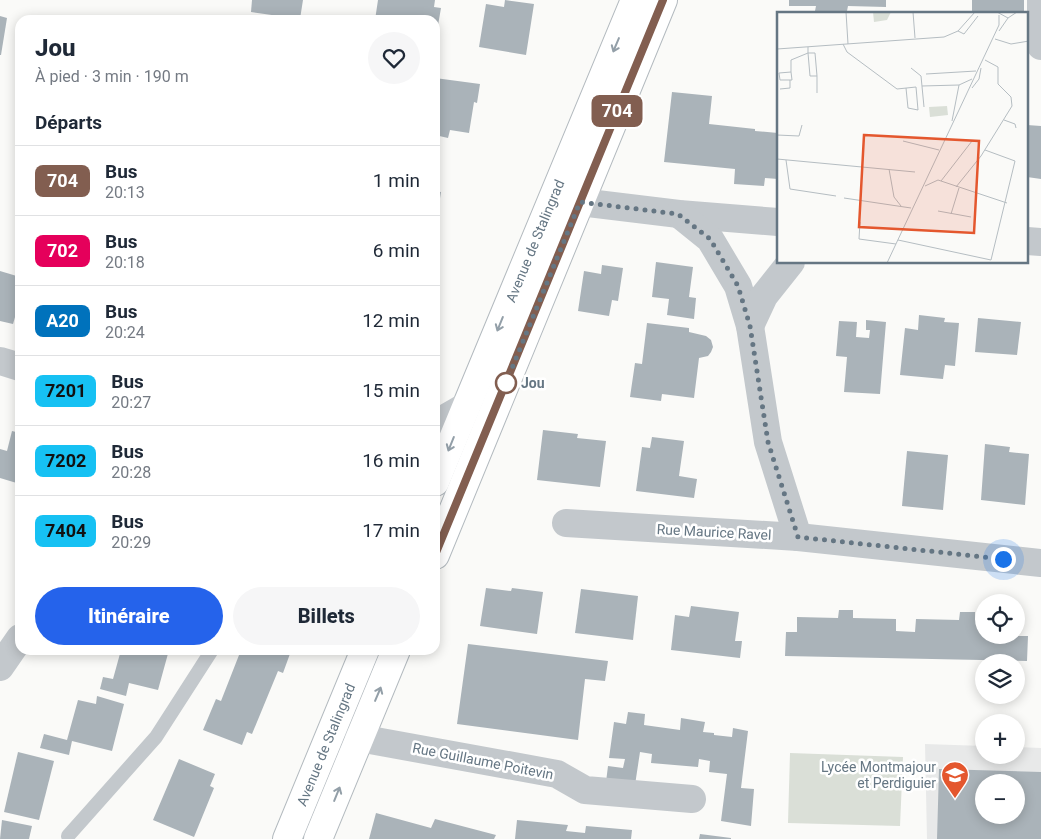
<!DOCTYPE html>
<html lang="fr">
<meta charset="utf-8">
<style>
:root{--surface:#fff;--page:#f6f6f7;--text:#1f2937;--muted:#747a83;--line:#e0e1e3;--accent:#2563eb}
body{margin:0;font-family:Roboto,sans-serif;background:var(--page);color:var(--text);height:100vh;display:flex;flex-direction:column;font-size:19px;white-space:nowrap}
*{box-sizing:border-box;margin:0}
p{font-size:16px;color:var(--muted)}
.icon{flex:none;width:28px;height:28px;fill:none;stroke:currentColor;stroke-width:2;stroke-linecap:round;stroke-linejoin:round}
.map{position:relative;flex:1;overflow:hidden}
.sheet{position:absolute;left:15px;top:15px;width:425px;height:640px;display:flex;flex-direction:column;background:var(--surface);border-radius:15px;box-shadow:0 2px 12px #0003}
.sheet>*{flex:none}
.badge{padding:0 10px;border-radius:8px;font-size:18px;line-height:32px}
.tools{position:absolute;left:975px;top:594px;display:grid;gap:10px}
.tools a{display:grid;place-items:center;width:50px;height:50px;border-radius:50%;background:var(--surface);box-shadow:0 2px 12px #0003;font-size:25px}
.you{position:absolute;width:25px;height:25px;margin:-12px;border:4px solid #fff;border-radius:50%;background:#1a73e8;box-shadow:0 0 0 8px #1a73e833}
.map>.badge{position:absolute;translate:-50% -50%;box-shadow:0 0 0 2px #fff}
h2{padding:0 20px;font-size:19px;line-height:45px}
.round{display:grid;place-items:center;flex:none;width:52px;height:52px;border-radius:26px;background:var(--page)}
.headline{display:flex;align-items:center;justify-content:space-between;height:85px;padding:0 20px}
h1{font-size:24px;font-weight:800;line-height:38px}
.primary-button{display:flex;gap:10px;margin-top:auto;padding:10px 20px}
.primary-button a{flex:1;height:58px;border-radius:30px;background:var(--accent);color:#fff;font-size:20px;font-weight:800;line-height:58px;text-align:center}
.primary-button a+a{background:var(--page);color:var(--text)}
ul{padding:0;list-style:none}
li{display:flex;align-items:center;gap:15px;height:70px;padding:0 20px;border-top:1px solid var(--line)}
li div{flex:1}
li b{display:block;font-size:19px}
li em{font-style:normal}
li .badge{min-width:55px;font-weight:700;text-align:center}
.map>svg:first-child{display:block}
.built{fill:#e8e9e9;fill-rule:evenodd}
.pitch{fill:#dadfd7}
.building{fill:#aab3b9;fill-rule:evenodd}
.lines{fill:none;stroke-linecap:round;stroke-linejoin:round}
.secondary-casing{stroke:#b3babf;stroke-width:30}
.lane{stroke:#c3c8cc;stroke-width:14}
.street{stroke:#c3c8cc;stroke-width:28}
.secondary{stroke:#fff;stroke-width:28}
.oneway{stroke:#939fa8}
.line-casing{stroke:#fff;stroke-width:11}
.line{stroke:#825e50;stroke-width:8}
.walk{stroke:#657683;stroke-width:5;stroke-dasharray:0 9}
.stop-dot{fill:#fff;stroke:#825e50;stroke-width:2.5}
.labels{text-anchor:middle;dominant-baseline:central;stroke-width:5;stroke-linejoin:round;paint-order:stroke}
.street-label{font-size:14px;fill:#657683;stroke:#fff}
.stop-label{font-size:14px;font-weight:bold;fill:#657683;stroke:#fff;text-anchor:start}
.poi-label{font-size:14px;fill:#657683;stroke:#fff;text-anchor:end}
.inset-road{fill:none;stroke:#b5bdc2;stroke-width:1}
.view{fill:#e4572e;fill-opacity:0.15;stroke:#e4572e;stroke-width:2.5}
.inset-edge{fill:none;stroke:#657683;stroke-width:2.5}
</style>
<div class="map">
<svg width="1041" height="839" viewBox="0 0 1041 839">
<rect width="100%" height="100%" fill="#fafaf8"/>
<path class="built" d="M925 744 984 746V755H1016V747L1041 748V839H927ZM984 782H1016V815H984Z"/>
<path class="pitch" d="M790 753 903 757 900 826 788 823Z"/>
<g class="building">
<path d="M252 0H303L300 19 251 12Z"/>
<path d="M378 0H435L434 7 441 8 436 37 435 20H375Z"/>
<path d="M505 0 534 4 526 55 479 47 486 4 504 7Z"/>
<path d="M789 0H886V7L848 6 847 11H815L816 6H789Z"/>
<rect x="972" y="0" width="52" height="14"/>
<path d="M0 16 7 18 1 55H0Z"/>
<path d="M435 78 480 84 477 103 474 102 469 133 450 130 448 138 435 135Z"/>
<path d="M672 92 712 96 709 124 755 129V131L778 133V179L765 178 764 186 734 184 735 169 664 162Z"/>
<path d="M1027 125 1041 126V179L1027 177Z"/>
<path d="M435 191 441 192 436 223H435Z"/>
<path d="M656 262 693 267 689 297 696 298 694 319 667 315 669 299 652 297Z"/>
<path d="M602 265 623 268 618 301 612 300 609 316 578 311 584 271 601 274Z"/>
<path d="M0 271 20 277V300L13 324 0 321Z"/>
<path d="M919 315 945 318 944 322 959 323 955 366 945 365 943 379 900 375 905 328 918 330Z"/>
<path d="M978 318 1021 322 1017 355 975 352Z"/>
<path d="M866 320 886 322 880 394 844 392 847 357 836 356 839 321 857 322 856 337 869 338 870 330H866Z"/>
<path d="M647 323 689 328V332L706 336 711 340 713 347 711 352 708 356 699 358 694 398 662 394 661 401 630 397 635 363 642 364Z"/>
<path d="M543 430 578 434 577 438 606 441 600 487 537 480Z"/>
<path d="M12 431 20 433V484L0 478V449L7 451Z"/>
<path d="M652 437 684 441 679 476 697 479 694 498 636 491 642 447 650 448Z"/>
<path d="M985 444 1010 447 1009 452 1029 454 1025 505 981 500Z"/>
<path d="M907 451 948 455 943 510 902 506Z"/>
<path d="M486 588 511 591 512 588 543 592 537 634 480 626Z"/>
<path d="M581 589 638 596 633 640 575 633Z"/>
<path d="M691 606 739 612 735 641H742L740 658 671 650 675 615 689 617Z"/>
<path d="M839 610H853V618L896 619V631L915 632 916 619 959 620 960 612H975V620H984V635H1016V621H1018V636H1028L1027 661 785 656 786 632H797V617L838 618Z"/>
<path d="M468 644 608 661 605 681 585 679 578 740 457 724Z"/>
<path d="M121 650H169L158 690 129 683 126 696 100 689 103 677 113 679Z"/>
<path d="M241 650 291 651 283 673 278 671 252 734 247 732 242 745 203 730 216 699 221 701Z"/>
<path d="M97 696 124 704 112 751 72 741 69 755 40 748 44 734 67 740 78 700 96 704Z"/>
<path d="M628 712 645 714 644 725 680 730 681 718 705 722 703 732 714 733V735L732 737 733 728 748 731 741 788 754 789 751 826 721 821 727 774 709 772 710 761 699 759 698 767 651 763 652 754 640 752 635 785 606 782 608 766 623 768 625 759 609 758 614 722 626 724Z"/>
<path d="M18 752 54 761 39 820 4 812Z"/>
<path d="M179 759 215 774 210 786 214 788 194 837 153 820Z"/>
<path d="M939 769 1041 772V839H937ZM984 782H1016V815H984Z"/>
<path d="M376 813 431 828 435 819 496 835 494 839H369Z"/>
<path d="M2 820 32 826 29 839H0Z"/>
<path d="M517 820 568 825 566 831 585 833 586 826 632 830 631 839H515Z"/>
<path d="M700 834 731 838V839H699Z"/>
</g>
<g class="lines">
<g class="secondary-casing">
<g id="secondary">
<path id="s1" d="M435 482 635 0"/>
<path d="M435 555 663 0"/>
<path id="s2" d="M287 839 365 650"/>
<path d="M318 839 396 650"/>
</g>
</g>
<path class="lane" d="M68 836 156 737 212 650"/>
<g class="street">
<path d="M1041 46V0"/>
<path d="M580 202 679 214 778 222"/>
<path d="M679 214 710 239 738 286 750 326 768 442 798 537"/>
<path d="M1027 241 1041 242"/>
<path d="M750 326 764 296 791 262"/>
<path d="M0 361 20 367"/>
<path d="M435 424 466 406"/>
<path d="M566 523 798 537 1041 563"/>
<path d="M0 667 20 638"/>
<path d="M359 738 557 774 585 790 692 799"/>
</g>
<use href="#secondary" class="secondary"/>
</g>
<defs><path id="oneway-shaft" d="M-6 0H5M1.5-3L5.5 0L1.5 3" fill="none" stroke-width="1.6" stroke-linecap="round" stroke-linejoin="round" transform="scale(1.25)"/></defs>
<g class="oneway">
<use href="#oneway-shaft" transform="translate(616 45) rotate(113)"/>
<use href="#oneway-shaft" transform="translate(500 324) rotate(112)"/>
<use href="#oneway-shaft" transform="translate(451 444) rotate(112)"/>
<use href="#oneway-shaft" transform="translate(378 694) rotate(-67)"/>
<use href="#oneway-shaft" transform="translate(337 794) rotate(-68)"/>
</g>
<g class="lines">
<g class="line-casing">
<path id="line" d="M435 555 663 0"/>
</g>
<use href="#line" class="line"/>
<path class="walk" d="M506 383 580 202 678 214 710 239 738 286 750 326 768 442 798 537 1003 559"/>
</g>
<defs>
<g id="university-pin" transform="scale(1.4375)"><path d="M0 17L-7.5 6A9.5 9.5 0 1 1 7.5 6Z" fill="#e4572e" stroke="#fff"/><path d="M0-5L7-2L0 1L-7-2ZM-4 1L0 2.5L4 1V4Q0 6-4 4Z" fill="#fff"/></g>
</defs>
<g fill-rule="evenodd">
<use href="#university-pin" x="955" y="775"/>
</g>
<circle class="stop-dot" cx="506" cy="383" r="10"/>
<g class="labels">
<g class="street-label">
<text stroke="none"><textPath href="#s1" startOffset="261">Avenue de Stalingrad</textPath></text>
<text transform="translate(714 532) rotate(3)">Rue Maurice Ravel</text>
<text stroke="none"><textPath href="#s2" startOffset="102">Avenue de Stalingrad</textPath></text>
<text transform="translate(483 761) rotate(11)">Rue Guillaume Poitevin</text>
</g>
<g class="stop-label">
<text x="521" y="383">Jou</text>
</g>
<g class="poi-label">
<text x="936" y="767">Lycée Montmajour<tspan x="936" dy="16">et Perdiguier</tspan></text>
</g>
</g>
<g transform="translate(777 12)">
<rect width="251" height="251" fill="#fafaf8"/>
<path d="M96 0H114L110 8 97 10Z" fill="#dadfd7"/>
<path d="M170 94 171 103 153 105 152 95Z" fill="#dadfd7"/>
<path class="inset-road" d="M69 0 71 32M136 0 138 26M220 0 231 6 240 0M181 19 187 22 201 4M222 19 231 6M218 27 234 32 252 29M66 32 70 40 120 77 139 75 141 98 131 96 129 76M0 37 167 25 181 19 198 0M31 41H38L40 64H33ZM134 56 144 64 147 95M14 60 2 61 3 68H15L14 60V48L31 41V35M149 62 199 59M40 64V81M145 74 182 73 195 67M195 76 202 67 204 56M3 77 13 76V68M227 108 238 112 239 116M175 109 182 73M0 123 22 124 25 113M126 129 162 138M0 147 138 160M9 148 13 177 59 184M112 157 117 185 124 194M164 169 195 129M148 174 161 168 230 191M179 175 204 144 235 94 234 85 221 72V55L208 48M67 186 134 196M161 199 194 205M174 202 182 176M83 210 82 227 119 232M121 228 214 248 238 149 208 138M110 251 222 13V3"/>
<path class="view" d="M87 123 202 129 197 221 82 215Z"/>
<rect width="251" height="251" class="inset-edge"/>
</g>
</svg>
<div class="tools">
<a><svg class="icon" aria-label="locate" viewBox="0 0 24 24"><circle cx="12" cy="12" r="6"/><path d="M12 2v4M12 18v4M2 12h4M18 12h4"/></svg></a>
<a><svg class="icon" aria-label="layers" viewBox="0 0 24 24"><path d="M12 4l9 5-9 5-9-5zM3 14l9 5 9-5"/></svg></a>
<a>+</a>
<a>−</a>
</div>
<div class="you" style="left:1003px;top:559px"></div>
<b class="badge" style="left:617px;top:111px;background:#825e50;color:#fff">704</b>
<section class="sheet">
<div class="headline"><div><h1>Jou</h1><p>À pied · 3 min · 190 m</p></div><a class="round"><svg class="icon" aria-label="heart" viewBox="0 0 24 24"><path d="M12 20l-8-8c-3-5 5-10 8-4 3-6 11-1 8 4z"/></svg></a></div>
<h2>Départs</h2>
<ul>
<li><span class="badge" style="background:#825e50;color:#fff">704</span><div><b>Bus</b><p>20:13</p></div><em>1 min</em></li>
<li><span class="badge" style="background:#e5005b;color:#fff">702</span><div><b>Bus</b><p>20:18</p></div><em>6 min</em></li>
<li><span class="badge" style="background:#0072bc;color:#fff">A20</span><div><b>Bus</b><p>20:24</p></div><em>12 min</em></li>
<li><span class="badge" style="background:#16c1f3;color:#111">7201</span><div><b>Bus</b><p>20:27</p></div><em>15 min</em></li>
<li><span class="badge" style="background:#16c1f3;color:#111">7202</span><div><b>Bus</b><p>20:28</p></div><em>16 min</em></li>
<li><span class="badge" style="background:#16c1f3;color:#111">7404</span><div><b>Bus</b><p>20:29</p></div><em>17 min</em></li>
</ul>
<div class="primary-button"><a>Itinéraire</a><a>Billets</a></div>
</section>
</div>
